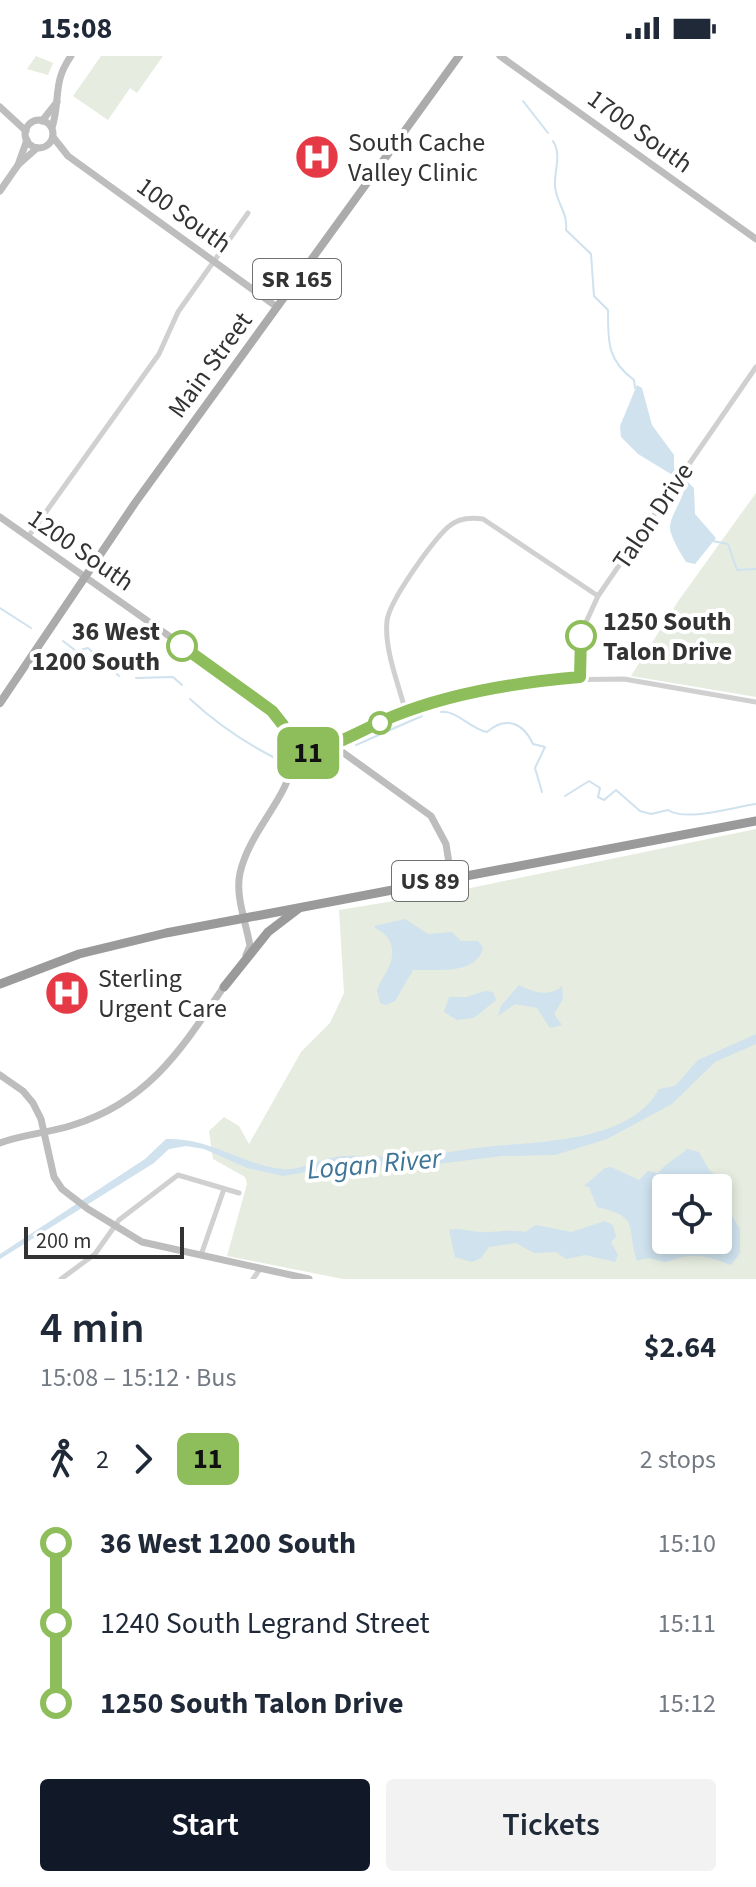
<!DOCTYPE html>
<meta charset="utf-8">
<style>
:root{--surface:#fff;--page:#f2f2f3;--text:#1f2937;--muted:#747a83;--accent:#111827}
body{margin:0;font-family:"Source Sans 3",sans-serif;background:var(--page);color:var(--text);height:100vh;display:flex;flex-direction:column;font-size:30px;white-space:nowrap}
*{box-sizing:border-box;margin:0}
p{font-size:26px;color:var(--muted)}
.icon{flex:none;width:44px;height:44px;fill:none;stroke:currentColor;stroke-width:2;stroke-linecap:round;stroke-linejoin:round}
.map{position:relative;height:1223px;overflow:hidden}
.drawer{display:flex;flex-direction:column;background:var(--surface);flex:1}
.drawer>*{flex:none}
.badge{padding:0 16px;border-radius:12px;font-size:28px;line-height:52px}
.tools{position:absolute;left:652px;top:1118px;display:grid;gap:16px}
.tools a{display:grid;place-items:center;width:80px;height:80px;border-radius:8px;background:var(--surface);box-shadow:0 4px 12px #0003;font-size:40px}
.scale{position:absolute;left:24px;bottom:20px;width:160px;box-sizing:border-box;padding-left:8px;border:4px solid #333;border-top:0;font-size:22px;line-height:28px;white-space:nowrap;color:#333;-webkit-text-stroke:6px #fff;paint-order:stroke}
.map>.badge{position:absolute;translate:-50% -50%;box-shadow:0 0 0 4px #fff}
.legs{display:flex;align-items:center;gap:12px;height:88px;padding:0 40px;font-size:26px}
.legs p{margin-inline-start:auto}
.head{display:flex;align-items:center;justify-content:space-between;height:136px;padding:0 40px}
h1{font-size:44px;font-weight:600;line-height:60px}
.action{display:flex;gap:16px;margin-top:auto;padding:16px 40px}
.action a{flex:1;height:92px;border-radius:8px;background:var(--accent);color:#fff;font-size:32px;font-weight:600;line-height:92px;text-align:center}
.action a+a{background:var(--page);color:var(--text)}
ul{padding:0 40px;list-style:none}
li{display:flex;align-items:center;gap:28px;height:80px;font-size:30px}
li i{display:grid;place-items:center;width:12px;height:100%;margin:0 10px;background:currentColor}
li i::after{content:'';width:20px;height:20px;margin:-10px;border:6px solid;border-radius:50%;background:var(--surface)}
li p{margin-inline-start:auto}
li:first-child i{background:linear-gradient(#0000 50%,currentColor 0)}
li:last-child i{background:linear-gradient(currentColor 50%,#0000 0)}
.status{display:flex;justify-content:space-between;align-items:center;height:56px;padding:0 40px;background:var(--surface);direction:ltr}
.status svg{height:22px;fill:currentColor}
.map>svg:first-child{display:block}
.green{fill:#e6ecdf;fill-rule:evenodd}
.water{fill:#cfe2ee;fill-rule:evenodd}
.lines{fill:none;stroke-linecap:round;stroke-linejoin:round}
.stream{stroke:#cfe2ee;stroke-width:2}
.street{stroke:#d0d0d0;stroke-width:5}
.secondary{stroke:#bdbdbd;stroke-width:7}
.primary{stroke:#ababab;stroke-width:8}
.highway{stroke:#9a9a9a;stroke-width:9}
.line-1-casing{stroke:#fff;stroke-width:18}
.line-1{stroke:#8ebe5b;stroke-width:12}
.stop-1-dot{fill:#fff;stroke:#8ebe5b;stroke-width:4}
.labels{text-anchor:middle;dominant-baseline:central;stroke-width:8;stroke-linejoin:round;paint-order:stroke}
.shield{fill:#fff;stroke:#707070;stroke-width:2}
.shield-label{font-size:24px;font-weight:bold;fill:#333}
.street-label{font-size:26px;fill:#333;stroke:#fff}
.poi-label{font-size:26px;fill:#333;stroke:#fff;text-anchor:start}
.stop-label{font-size:26px;font-weight:bold;fill:#333;stroke:#fff;text-anchor:start}
.water-label{font-size:28px;font-style:italic;fill:#3f7597;stroke:#fff}
</style>
<div class="status"><b>15:08</b><svg viewBox="0 0 49 12"><path d="M0 12V9h3v3zM5 12V6h3v6zM10 12V3h3v9zM15 12V0h3v12zM26 1h20v11H26zM47 4h2v5h-2z"/></svg></div>
<div class="map">
<svg width="756" height="1223" viewBox="0 0 756 1223">
<rect width="100%" height="100%" fill="#fff"/>
<g class="green">
<path d="M36 0 53 7 48 19 27 13Z"/>
<path d="M101 0H163L137 37 130 32 108 64 73 40Z"/>
<path d="M756 437V641L631 620 679 544Z"/>
<path d="M756 773V1223H343L227 1200 247 1128 245 1121 213 1103 209 1075 224 1061 239 1070 249 1088 301 996 330 967 344 937 339 854 461 834ZM666 1132H718V1184H666Z"/>
</g>
<g class="water">
<path d="M637 329 642 332 652 369 674 399V413L694 432 695 458 716 482 695 508 686 506C681 498 669 479 670 470 672 454 686 443 684 426L638 398 621 381 620 370Z"/>
<path d="M405 863 428 878 452 876 461 885H478L483 892C476 920 434 913 413 914L395 945 386 949 380 947 377 934C384 916 400 903 388 882 384 875 377 875 374 870Z"/>
<path d="M519 929C534 937 550 941 562 930L563 943 554 958 562 969 550 972 537 952 515 948 498 960 501 950Z"/>
<path d="M485 935 493 936 496 944 474 962 457 964 444 956 449 941H467Z"/>
<path d="M756 978V988L715 1006 672 1048 607 1083 555 1099 502 1100 421 1110 337 1111 283 1120 247 1112 204 1093 186 1090 169 1093 154 1107 0 1203V1198L145 1103 166 1083C209 1081 241 1108 282 1113 301 1115 322 1102 342 1100 364 1099 386 1101 408 1101 435 1100 461 1093 487 1091 538 1085 630 1087 659 1033L675 1030 698 1004Z"/>
<path d="M687 1093 699 1096 709 1114 729 1129 730 1156 740 1173V1197L731 1209C703 1198 692 1197 666 1206L648 1202 637 1205C626 1170 641 1161 597 1151L589 1131 584 1130 605 1112 611 1111 639 1124 648 1115 658 1117C667 1106 676 1103 687 1093ZM666 1132H718V1184H666Z"/>
<path d="M605 1165 613 1169 616 1181 611 1186 618 1199 615 1206 585 1199 566 1203 556 1196 534 1197 516 1187 489 1191 481 1202 472 1206 455 1201 449 1174C461 1171 469 1176 481 1176 498 1177 505 1173 525 1176L536 1169 571 1176Z"/>
</g>
<g class="lines">
<g class="stream">
<path d="M523 45 548 77"/>
<path d="M553 85C562 99 554 114 555 130 556 147 568 156 566 174L591 198 594 240 608 254C608 286 607 304 634 324L635 332"/>
<path d="M713 485 728 488 737 514 756 513"/>
<path d="M0 552 31 572"/>
<path d="M63 585 76 595 88 592 119 620"/>
<path d="M136 622 173 621 182 629"/>
<path d="M190 643C217 668 245 687 277 703"/>
<path d="M441 656C457 654 470 673 487 676 505 660 523 666 533 688L545 691 535 712 542 736"/>
<path d="M356 689 422 660"/>
<path d="M307 711 329 704"/>
<path d="M565 740 589 725 600 732 598 741 604 744 616 734 640 755 651 758 668 754C686 766 733 751 756 748"/>
</g>
<g class="street">
<path d="M28 481 159 298 178 256 248 157"/>
<path d="M580 621 582 575 598 540 756 311"/>
<path d="M406 657C399 629 384 594 387 565 389 545 432 486 448 471 458 462 470 461 483 463L598 540"/>
<path d="M335 690 406 657 549 624 624 623 756 646"/>
<path d="M201 1199 224 1133"/>
<path d="M61 1223 95 1198 119 1164 178 1119 239 1137"/>
<path d="M253 1223 260 1213"/>
</g>
<g class="secondary">
<path d="M500 0 756 183"/>
<path d="M0 51 26 75"/>
<circle cx="39" cy="78" r="14"/>
<path d="M42 65 57 46"/>
<path d="M52 72C61 42 52 27 71 0"/>
<path d="M53 81 68 100 277 251"/>
<path d="M18 109 27 84"/>
<path d="M0 135 18 109 37 92"/>
<path d="M0 461 257 642C339 710 255 751 240 817 235 840 246 866 250 890L246 899"/>
<path d="M291 698 334 690 431 760 446 788 451 820"/>
<path d="M0 1019 23 1035 33 1047 41 1063 54 1121 62 1133 88 1153 142 1186 309 1223"/>
<path d="M0 1087C24 1078 49 1077 73 1069 150 1045 182 992 225 929"/>
</g>
<path class="primary" d="M0 647 135 447 459 0"/>
<g class="highway">
<path d="M0 928 79 898 166 877 756 765"/>
<path d="M224 931 268 876 298 853"/>
</g>
</g>
<g class="lines">
<g class="line-1-casing">
<path id="line-1" d="M182 590 272 655 283 669 291 698C331 695 358 675 394 660 451 637 520 626 580 621L581 580"/>
</g>
<use href="#line-1" class="line-1"/>
</g>
<defs>
<g id="hospital-disc" transform="scale(2.3)"><circle r="9.5" fill="#e63946" stroke="#fff"/><path d="M-5-5h3v3.5h4V-5h3V5h-3V1.5h-4V5h-3Z" fill="#fff"/></g>
</defs>
<g fill-rule="evenodd">
<use href="#hospital-disc" x="317" y="101"/>
<use href="#hospital-disc" x="67" y="937"/>
</g>
<g class="stop-1-dot">
<circle cx="581" cy="580" r="14"/>
<circle cx="182" cy="590" r="14"/>
<circle cx="380" cy="667" r="10"/>
</g>
<g class="labels">
<g class="shield">
<rect x="253" y="203" width="88" height="40" rx="6"/>
<rect x="392" y="805" width="76" height="40" rx="6"/>
</g>
<g class="shield-label">
<text x="297" y="223">SR 165</text>
<text x="430" y="825">US 89</text>
</g>
<g class="street-label">
<text transform="translate(640 75) rotate(36)">1700 South</text>
<text transform="translate(184 159) rotate(36)">100 South</text>
<text transform="translate(210 309) rotate(-54)">Main Street</text>
<text transform="translate(653 460) rotate(-56)">Talon Drive</text>
<text transform="translate(81 494) rotate(35)">1200 South</text>
</g>
<g class="poi-label">
<text x="348" y="86">South Cache<tspan x="348" dy="30">Valley Clinic</tspan></text>
<text x="98" y="922">Sterling<tspan x="98" dy="30">Urgent Care</tspan></text>
</g>
<g class="stop-label">
<text x="603" y="565">1250 South<tspan x="603" dy="30">Talon Drive</tspan></text>
<text x="160" y="575" text-anchor="end">36 West<tspan x="160" dy="30">1200 South</tspan></text>
</g>
<g class="water-label">
<text transform="translate(374 1108) rotate(-5)">Logan River</text>
</g>
</g>
</svg>
<div class="tools">
<a><svg class="icon" aria-label="locate" viewBox="0 0 24 24"><circle cx="12" cy="12" r="6"/><path d="M12 2v4M12 18v4M2 12h4M18 12h4"/></svg></a>
</div>
<div class="scale">200 m</div>
<b class="badge" style="left:308px;top:697px;background:#8ebe5b;color:#111">11</b>
</div>
<section class="drawer">
<div class="head"><div><h1>4 min</h1><p>15:08 – 15:12 · Bus</p></div><b>$2.64</b></div>
<div class="legs"><svg class="icon" aria-label="walk" viewBox="0 0 24 24"><circle cx="13" cy="4" r="2"/><path d="M13 8l-2 6 4 7M11 14l-3 7M7 12l3-4h3l4 4"/></svg>2<svg class="icon" aria-label="forward" viewBox="0 0 24 24"><path d="M9 5l7 7-7 7"/></svg><b class="badge" style="background:#8ebe5b;color:#111">11</b><p>2 stops</p></div>
<ul>
<li><i style="color:#8ebe5b"></i><b>36 West 1200 South</b><p>15:10</p></li>
<li><i style="color:#8ebe5b"></i><span>1240 South Legrand Street</span><p>15:11</p></li>
<li><i style="color:#8ebe5b"></i><b>1250 South Talon Drive</b><p>15:12</p></li>
</ul>
<div class="action"><a>Start</a><a>Tickets</a></div>
</section>
